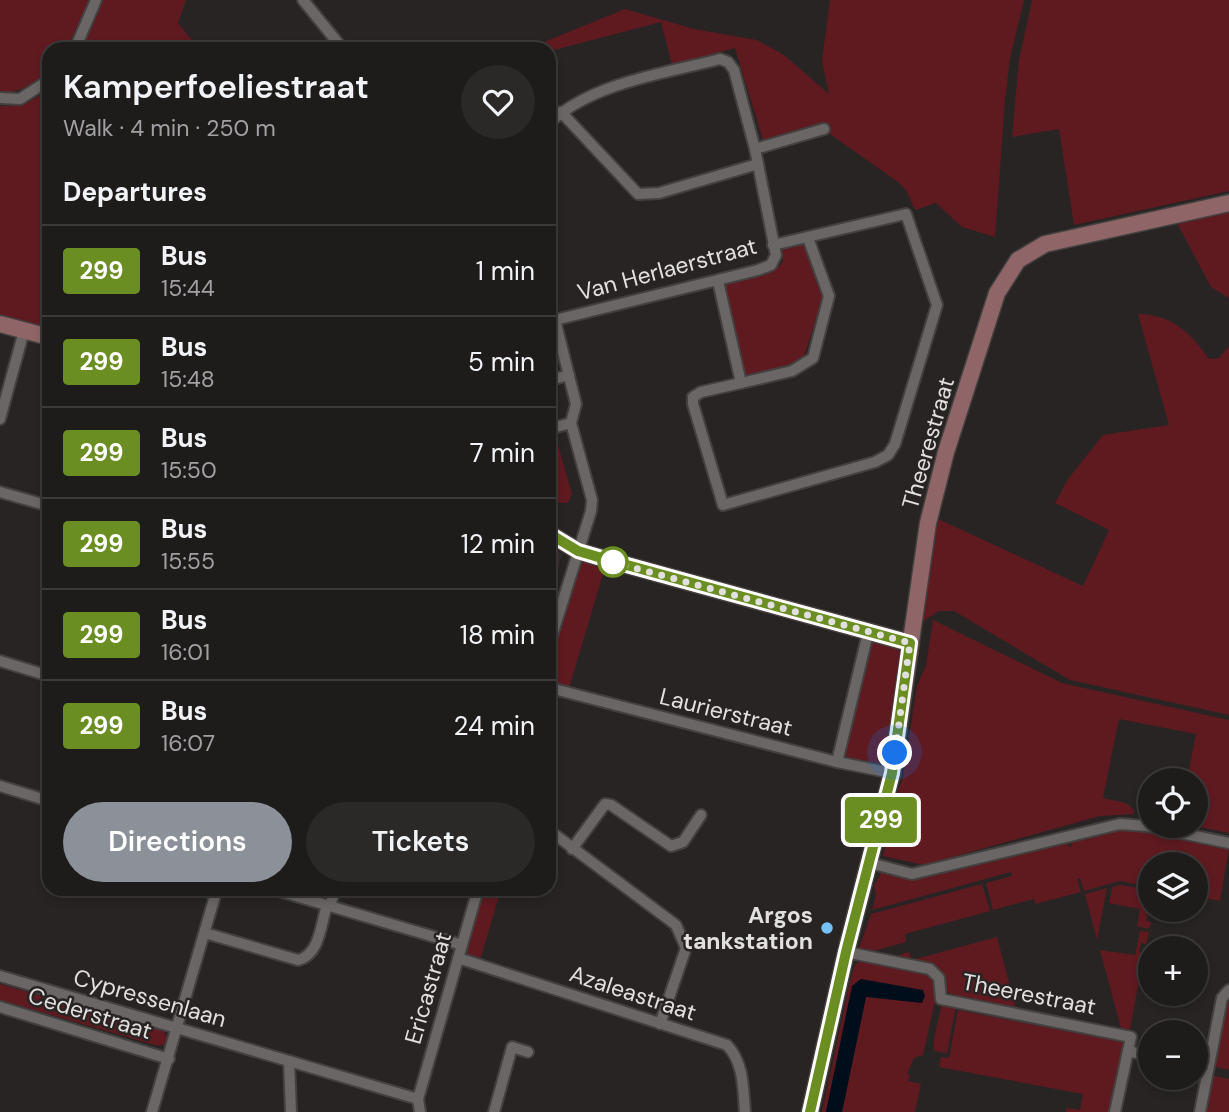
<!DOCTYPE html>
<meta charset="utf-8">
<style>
:root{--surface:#1e1b1b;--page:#2b2828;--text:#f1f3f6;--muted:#a1a1a3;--line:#3c393a;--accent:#8c9099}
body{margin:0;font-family:"DM Sans",sans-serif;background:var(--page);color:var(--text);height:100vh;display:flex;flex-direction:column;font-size:26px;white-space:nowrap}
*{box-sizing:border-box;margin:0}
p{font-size:23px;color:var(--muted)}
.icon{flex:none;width:38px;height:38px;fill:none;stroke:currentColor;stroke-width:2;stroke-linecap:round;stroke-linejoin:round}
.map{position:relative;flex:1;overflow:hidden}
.drawer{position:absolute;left:42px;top:42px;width:514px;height:854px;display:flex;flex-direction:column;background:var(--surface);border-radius:21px;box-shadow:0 4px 10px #0003,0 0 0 2px var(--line)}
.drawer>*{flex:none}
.badge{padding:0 14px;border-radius:5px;font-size:24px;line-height:46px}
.controls{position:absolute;left:1138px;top:768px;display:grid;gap:14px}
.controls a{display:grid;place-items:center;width:70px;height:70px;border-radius:50%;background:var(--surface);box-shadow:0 4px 10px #0003,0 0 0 2px var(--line);font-size:35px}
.you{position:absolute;width:35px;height:35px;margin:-18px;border:5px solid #fff;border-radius:50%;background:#1a73e8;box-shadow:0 0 0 10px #1a73e833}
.map>.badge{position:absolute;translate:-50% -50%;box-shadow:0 0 0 4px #fff}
h2{padding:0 21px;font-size:26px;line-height:63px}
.round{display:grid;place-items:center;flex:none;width:74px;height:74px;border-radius:37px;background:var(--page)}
.summary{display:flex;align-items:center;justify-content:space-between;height:119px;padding:0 21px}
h1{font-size:33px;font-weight:600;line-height:52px}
.cta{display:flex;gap:14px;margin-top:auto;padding:14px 21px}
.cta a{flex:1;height:80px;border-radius:42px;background:var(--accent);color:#fff;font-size:28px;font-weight:600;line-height:80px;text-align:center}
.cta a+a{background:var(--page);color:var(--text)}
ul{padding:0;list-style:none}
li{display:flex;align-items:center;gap:21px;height:91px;padding:0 21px;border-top:2px solid var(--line)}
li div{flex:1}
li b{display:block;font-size:26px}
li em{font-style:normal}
li .badge{min-width:77px;font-weight:700;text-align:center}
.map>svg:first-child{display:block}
.built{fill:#362c2c}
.green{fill:#5f1a20}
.water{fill:#000e1c}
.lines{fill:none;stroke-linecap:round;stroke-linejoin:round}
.street-casing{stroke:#434040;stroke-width:14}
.secondary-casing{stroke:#434040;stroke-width:19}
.street{stroke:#6b6666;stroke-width:10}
.secondary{stroke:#906567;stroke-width:16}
.line-casing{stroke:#fff;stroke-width:16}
.line{stroke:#6b8e23;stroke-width:10}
.walk{stroke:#e2e0df;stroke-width:7;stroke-dasharray:0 12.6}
.stop-dot{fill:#fff;stroke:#6b8e23;stroke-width:3.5}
.poi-dot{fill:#73c1f6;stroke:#282424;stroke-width:2.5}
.labels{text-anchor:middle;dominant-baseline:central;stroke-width:5;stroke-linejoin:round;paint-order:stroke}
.street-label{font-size:23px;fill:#e2e0df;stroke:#282424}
.poi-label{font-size:23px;font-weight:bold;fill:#e2e0df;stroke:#282424;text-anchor:end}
</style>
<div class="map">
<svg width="1229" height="1112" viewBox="0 0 1229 1112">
<rect width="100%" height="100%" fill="#282424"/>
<path class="built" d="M550 548 562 554 550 597Z"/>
<g class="green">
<path d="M0 0H89L67 49H49V72C32 83 21 94 0 92Z"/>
<path d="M101 0H186L178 23 199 49H82Z"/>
<path d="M830 0H1024L1010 58 1005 100 995 237 962 227 936 203 915 210 906 190 898 182 827 132 825 123 763 140 735 48 672 65 661 22 550 51 527 49 625 9 694 29 757 40 784 55 829 94 822 61Z"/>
<path d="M1032 0H1229V191L1074 225 1059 129 1012 137 1019 60Z"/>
<path d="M49 90V328L0 315V106L23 105Z"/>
<path d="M1229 208V298L1211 287 1176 221Z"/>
<path d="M807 243 823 297 802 363 745 378 721 284 775 270 783 262 782 250Z"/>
<path d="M1138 314C1172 315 1189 331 1209 359L1219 358 1229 346V715L1070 680 954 611H939L920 623 936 518 1083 586 1109 530 1055 503 1068 479 1103 435 1169 425Z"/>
<path d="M555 435 572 494 568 503 550 502V439Z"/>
<path d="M579 557 606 564 569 688C561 687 554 686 551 678 542 657 572 581 579 557Z"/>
<path d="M933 620 1062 683 1229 720V833L1195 826V780H1187L1196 734 1119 719 1103 798 1126 803 1134 810V814L1100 816 924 865 883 856 895 800 903 777 917 686 926 665Z"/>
<path d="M877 640 892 645 902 653 888 741 880 763 847 758 845 753 870 644Z"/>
<path d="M1110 829H1132L1229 848 1220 901 1195 896V864H1150V887L1120 881 1084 891 1080 878 1077 879 1081 892 1035 904 1034 899 993 910 986 883 1012 876 1011 872 872 910 876 895 874 886 882 871 910 879 1066 839 1069 847 1072 846 1070 838Z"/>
<path d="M982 884 990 911 905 934 906 942 873 951 859 948 871 914Z"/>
<path d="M1121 885 1150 890V910H1153L1148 912 1146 921 1151 922 1149 929 1137 926 1140 909 1109 903 1112 887Z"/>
<path d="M1107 888 1097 940 1085 894Z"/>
<path d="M482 889H501L480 960 467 955 465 950Z"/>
<path d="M1140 931 1149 932 1146 944 1141 943 1139 952 1144 954 1129 1034 1122 1032 1100 950 1135 955Z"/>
<path d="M997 937 1016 1009 954 997 946 990 944 980 896 959V956L909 952 912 960Z"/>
<path d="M862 960 926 972 934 978 935 1001 923 1055 914 1058 907 1074 910 1075 908 1081 921 1084 915 1112H842L866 997 870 995 852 986 826 1112H822L850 981 855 965Z"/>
<path d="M0 984 163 1031 168 1038 166 1044 158 1046 0 1000Z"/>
<path d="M1229 996V1070L1212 1066 1224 1006Z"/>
<path d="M942 1003 956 1006 947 1053 934 1051V1039Z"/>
<path d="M958 1010 1127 1043 1111 1112H1066V1108L1080 1110 1083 1094 939 1067 941 1057 949 1058Z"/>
<path d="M1210 1075 1229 1079V1112H1203L1209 1107Z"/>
</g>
<path class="water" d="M861 979 923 990 925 996 922 1003 866 997 842 1112H826L852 986Z"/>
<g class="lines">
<g class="street-casing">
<g id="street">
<path d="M303 0 343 49"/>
<path d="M75 49 96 0"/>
<path d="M0 98 20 99 49 80"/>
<path d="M561 112 638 194 659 193 758 164"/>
<path d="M550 122C595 82 663 74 720 59L728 62 734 70 755 149 776 255 771 265 758 270 555 320"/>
<path d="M755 149 824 129"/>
<path d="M718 281 741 383 701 392 693 397V404L723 505 875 462 888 455 895 444 937 305 906 214 773 245"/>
<path d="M550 312 555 320 576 404 571 423 592 500 591 511 550 642"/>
<path d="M550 380 569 375"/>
<path d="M741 383 792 371 813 358 829 296 808 238"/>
<path d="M0 419 24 331"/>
<path d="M550 432 556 427 571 423"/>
<path d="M0 492 49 506"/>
<path d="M0 661 49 676"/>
<path d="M550 688 837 762 892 773"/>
<path d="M837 762 868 633"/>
<path d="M0 786 49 801"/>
<path d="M550 831 676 925 686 948 660 1024"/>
<path d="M572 849 605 804 611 805 671 846 683 842 701 815"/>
<path d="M870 863 912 874 1120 824 1147 826 1229 843"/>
<path d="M272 889 462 945"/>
<path d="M330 906 335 889"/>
<path d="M205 933 298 960C320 955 321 923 327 905"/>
<path d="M846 952 930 969 939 978 941 999 1131 1037 1115 1112"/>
<path d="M458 958 727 1045C744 1063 743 1088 745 1112"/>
<path d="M0 976 418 1099"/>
<path d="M0 1007 169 1059"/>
<path d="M1128 1051 1150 1056"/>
<path d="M289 1061 291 1112"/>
<path d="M152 1112 217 889"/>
<path d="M420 1112 418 1099 478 889"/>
<path d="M494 1112 512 1047 528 1052"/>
<path d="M1200 1112 1222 998 1229 990"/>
</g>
</g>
<g class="secondary-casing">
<g id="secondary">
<path d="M0 324 49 337"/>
<path d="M550 534 578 551 605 559 910 643"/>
<path d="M810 1112 846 952 892 773 928 523 946 452 997 293 1018 260 1045 244 1229 203"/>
</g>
</g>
<use href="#street" class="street"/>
<use href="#secondary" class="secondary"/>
</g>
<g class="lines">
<g class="line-casing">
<path id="line" d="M550 534 578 551 605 559 910 643 892 773 846 952 810 1112"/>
</g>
<use href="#line" class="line"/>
<path class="walk" d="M613 562 910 643 895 753"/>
</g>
<circle class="stop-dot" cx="613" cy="562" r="14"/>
<circle class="poi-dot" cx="827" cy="928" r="7"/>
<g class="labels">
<g class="street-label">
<text transform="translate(667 269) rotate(-15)">Van Herlaerstraat</text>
<text transform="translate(928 443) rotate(-74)">Theerestraat</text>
<text transform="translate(726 712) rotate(14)">Laurierstraat</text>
<text transform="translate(428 988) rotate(-74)">Ericastraat</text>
<text transform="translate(633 993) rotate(18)">Azaleastraat</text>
<text transform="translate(1029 994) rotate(11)">Theerestraat</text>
<text transform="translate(150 998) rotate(16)">Cypressenlaan</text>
<text transform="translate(90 1013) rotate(17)">Cederstraat</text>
</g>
<g class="poi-label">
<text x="813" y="915">Argos<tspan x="813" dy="26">tankstation</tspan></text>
</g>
</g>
</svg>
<div class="controls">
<a><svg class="icon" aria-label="locate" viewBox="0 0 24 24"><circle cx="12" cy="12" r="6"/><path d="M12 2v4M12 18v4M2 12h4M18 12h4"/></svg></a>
<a><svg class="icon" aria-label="layers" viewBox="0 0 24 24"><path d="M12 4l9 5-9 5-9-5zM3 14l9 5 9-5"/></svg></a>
<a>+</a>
<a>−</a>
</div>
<div class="you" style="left:895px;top:753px"></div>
<b class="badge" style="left:881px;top:820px;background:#6b8e23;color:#fff">299</b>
<section class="drawer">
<div class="summary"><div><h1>Kamperfoeliestraat</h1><p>Walk · 4 min · 250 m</p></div><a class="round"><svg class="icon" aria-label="heart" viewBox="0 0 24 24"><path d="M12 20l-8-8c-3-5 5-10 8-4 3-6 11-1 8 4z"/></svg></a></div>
<h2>Departures</h2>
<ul>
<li><span class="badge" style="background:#6b8e23;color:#fff">299</span><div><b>Bus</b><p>15:44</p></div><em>1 min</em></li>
<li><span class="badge" style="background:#6b8e23;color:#fff">299</span><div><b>Bus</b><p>15:48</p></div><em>5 min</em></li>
<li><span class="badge" style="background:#6b8e23;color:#fff">299</span><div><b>Bus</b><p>15:50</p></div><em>7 min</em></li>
<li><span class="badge" style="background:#6b8e23;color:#fff">299</span><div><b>Bus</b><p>15:55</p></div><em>12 min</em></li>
<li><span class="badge" style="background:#6b8e23;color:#fff">299</span><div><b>Bus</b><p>16:01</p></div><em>18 min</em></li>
<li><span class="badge" style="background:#6b8e23;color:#fff">299</span><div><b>Bus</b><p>16:07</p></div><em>24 min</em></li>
</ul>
<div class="cta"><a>Directions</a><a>Tickets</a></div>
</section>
</div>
